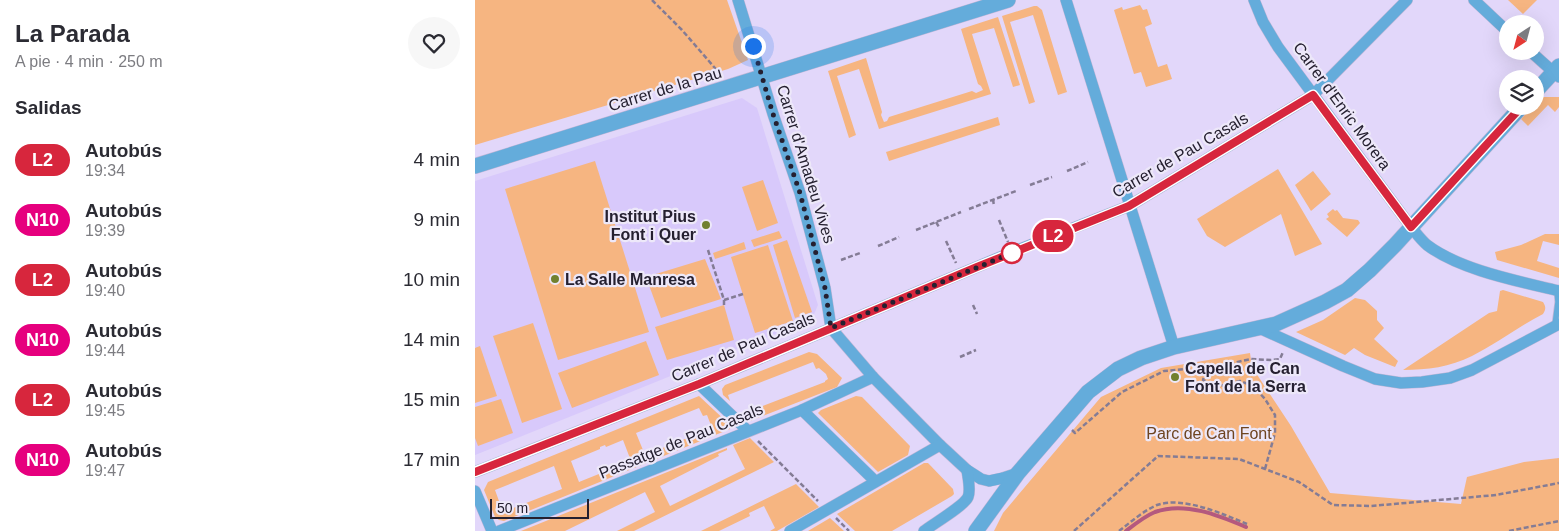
<!DOCTYPE html>
<html lang="es">
<meta charset="utf-8">
<style>
:root{--surface:#fff;--page:#f7f7f7;--text:#2b2b33;--muted:#7c7c81}
body{margin:0;font-family:Helvetica,sans-serif;background:var(--page);color:var(--text);height:100vh;display:flex;flex-direction:column;font-size:19px;white-space:nowrap}
*{box-sizing:border-box;margin:0}
p{font-size:16px;color:var(--muted)}
.icon{flex:none;width:28px;height:28px;fill:none;stroke:currentColor;stroke-width:2;stroke-linecap:round;stroke-linejoin:round}
.map{position:relative;flex:1;overflow:hidden}
.details{display:flex;flex-direction:column;background:var(--surface);width:475px}
.details>*{flex:none}
.badge{padding:0 10px;border-radius:16px;font-size:18px;line-height:32px}
.needle{width:32px;rotate:216deg}
.tools{position:absolute;left:1024px;top:15px;display:grid;gap:10px}
.tools a{display:grid;place-items:center;width:45px;height:45px;border-radius:50%;background:var(--surface);box-shadow:0 5px 20px #0002;font-size:25px}
.scale{position:absolute;left:15px;bottom:12px;width:99px;box-sizing:border-box;padding-left:5px;border:2px solid #252030;border-top:0;font-size:14px;line-height:18px;white-space:nowrap;color:#252030;-webkit-text-stroke:4px #ede8f9;paint-order:stroke}
.you{position:absolute;width:25px;height:25px;margin:-12px;border:4px solid #fff;border-radius:50%;background:#1a73e8;box-shadow:0 0 0 8px #1a73e833}
.map>.badge{position:absolute;translate:-50% -50%;box-shadow:0 0 0 2px #fff}
h2{padding:0 15px;font-size:19px;line-height:45px}
.round{display:grid;place-items:center;flex:none;width:52px;height:52px;border-radius:26px;background:var(--page)}
.headline{display:flex;align-items:center;justify-content:space-between;height:85px;padding:0 15px}
h1{font-size:24px;font-weight:600;line-height:38px}
ul{padding:0;list-style:none}
li{display:flex;align-items:center;gap:15px;height:60px;padding:0 15px}
li div{flex:1}
li b{display:block;font-size:19px}
li em{font-style:normal}
li .badge{min-width:55px;font-weight:700;text-align:center}
main{display:flex;flex:1;min-height:0}
.map>svg:first-child{display:block}
.built{fill:#d8c9fb}
.green{fill:#f6b581;fill-rule:evenodd}
.lines{fill:none;stroke-linecap:round;stroke-linejoin:round}
.stream{stroke:#b4597e;stroke-width:4}
.service-casing{stroke:#c0b6d6;stroke-width:7}
.minor-casing{stroke:#c0b6d6;stroke-width:12}
.tertiary-casing{stroke:#c0b6d6;stroke-width:16}
.path{stroke:#847c95;stroke-width:2.5;stroke-dasharray:5 2.5;stroke-linecap:butt}
.service{stroke:#64acdb;stroke-width:5.5}
.minor{stroke:#64acdb;stroke-width:11}
.tertiary{stroke:#64acdb;stroke-width:15}
.line-casing{stroke:#fff;stroke-width:11}
.line{stroke:#d7263d;stroke-width:8}
.walk{stroke:#252030;stroke-width:5;stroke-dasharray:0 9}
.poi-dot{fill:#71812f;stroke:#ede8f9;stroke-width:2}
.stop-dot{fill:#fff;stroke:#d7263d;stroke-width:2.5}
.labels{text-anchor:middle;dominant-baseline:central;stroke-width:4.5;stroke-linejoin:round;paint-order:stroke}
.street-label{font-size:16px;fill:#252030;stroke:#ede8f9}
.poi-label{font-size:16px;font-weight:bold;fill:#252030;stroke:#ede8f9;text-anchor:start}
.park-label{font-size:16px;fill:#6e4420;stroke:#ede8f9}
</style>
<main>
<section class="details">
<div class="headline"><div><h1>La Parada</h1><p>A pie · 4 min · 250 m</p></div><a class="round"><svg class="icon" aria-label="heart" viewBox="0 0 24 24"><path d="M12 20l-8-8c-3-5 5-10 8-4 3-6 11-1 8 4z"/></svg></a></div>
<h2>Salidas</h2>
<ul>
<li><span class="badge" style="background:#d7263d;color:#fff">L2</span><div><b>Autobús</b><p>19:34</p></div><em>4 min</em></li>
<li><span class="badge" style="background:#e6007e;color:#fff">N10</span><div><b>Autobús</b><p>19:39</p></div><em>9 min</em></li>
<li><span class="badge" style="background:#d7263d;color:#fff">L2</span><div><b>Autobús</b><p>19:40</p></div><em>10 min</em></li>
<li><span class="badge" style="background:#e6007e;color:#fff">N10</span><div><b>Autobús</b><p>19:44</p></div><em>14 min</em></li>
<li><span class="badge" style="background:#d7263d;color:#fff">L2</span><div><b>Autobús</b><p>19:45</p></div><em>15 min</em></li>
<li><span class="badge" style="background:#e6007e;color:#fff">N10</span><div><b>Autobús</b><p>19:47</p></div><em>17 min</em></li>
</ul>
</section>
<div class="map">
<svg width="1084" height="531" viewBox="0 0 1084 531">
<rect width="100%" height="100%" fill="#e2d7fa"/>
<path class="built" d="M267 98 282 108 343 305 337 319 0 455V181Z"/>
<g class="green">
<path d="M0 0H252L273 60 253 69 0 145Z"/>
<path d="M1033 0H1062L1048 14Z"/>
<path d="M665 5 668 10 672 9 677 24 670 27 683 67 692 64 697 79 671 87 666 72 659 74 639 10 647 7 648 10Z"/>
<path d="M559 6H562L567 10 592 92 583 95 558 15 535 22 560 102 554 104 527 16Z"/>
<path d="M523 17 545 85 538 87 519 28 497 34 516 94 404 129 384 69 362 76 381 135 374 138 353 71 391 58 407 112 406 115 409 122 412 121 414 117 497 91 501 93 508 90 506 86 503 84 486 29Z"/>
<path d="M1067 97H1084V107L1080 112 1073 105 1053 126 1046 119 1058 106H1060V104Z"/>
<path d="M523 117 525 125 414 161 411 152Z"/>
<path d="M120 161 174 332 83 360 30 189Z"/>
<path d="M803 169 847 244 820 256 806 214 750 247 732 236 722 219Z"/>
<path d="M838 171 856 194 836 211 820 185Z"/>
<path d="M288 180 303 223 282 231 267 187Z"/>
<path d="M858 209 860 211 862 210 868 218 883 220 885 223 872 237 851 219 854 217 852 214Z"/>
<path d="M304 231 307 238 279 247 276 240Z"/>
<path d="M1070 234H1084V245L1068 241 1062 261 1084 268V278L1022 260 1020 252 1046 245Z"/>
<path d="M312 240 337 312 320 318 298 245Z"/>
<path d="M269 242 271 249 240 259 238 253Z"/>
<path d="M293 245 318 321 280 333 256 257Z"/>
<path d="M230 259 246 299 186 318 171 277Z"/>
<path d="M1028 290 1068 302C1071 307 1071 309 1068 314 1043 327 1021 344 997 356 975 367 952 370 928 370L1014 313 1022 311 1025 291Z"/>
<path d="M880 298 890 300 902 311V320L909 328 899 339 923 361 920 367 890 355 879 348 870 355 821 332 848 320Z"/>
<path d="M249 305 259 340 192 360 180 327Z"/>
<path d="M58 323 87 409 47 423 18 336Z"/>
<path d="M171 341 184 375 97 408 83 373Z"/>
<path d="M5 346 22 396 0 403V348Z"/>
<path d="M334 352 342 354 367 378 362 387 275 421 267 414 350 382V381L353 379 351 374 344 368 341 369 338 362 253 395 255 401 248 395 247 389 250 385Z"/>
<path d="M775 353 777 367 816 426 855 493 986 504 992 477 1049 462 1084 458V531H519L528 513 626 397 686 368Z"/>
<path d="M224 396 254 424 255 429 29 521 24 520 20 517 9 490 13 482ZM224 408 228 416 232 415 237 428 170 455 161 433ZM148 440 156 461 104 482 96 461 125 449V447L130 445 131 447ZM79 466 87 489 28 512 20 490Z"/>
<path d="M381 396 387 397 435 446 433 455 403 472 343 413 346 410Z"/>
<path d="M26 399 38 433 3 446 0 438V407Z"/>
<path d="M275 438 299 462 159 531H142L180 512 170 492 90 531H46L252 448V450L243 454 244 456 185 486 195 506 270 469 258 445Z"/>
<path d="M449 463H453L478 489 479 494 477 496 417 531H380L362 514Z"/>
<path d="M321 484 344 507 302 531H295L300 528 289 506 274 513 275 516 244 531H226Z"/>
<path d="M355 518 369 531H333Z"/>
</g>
<g class="lines">
<path class="stream" d="M651 531C660 524 670 516 680 512 710 501 745 516 771 527"/>
<g class="service-casing">
<path id="service" d="M1080 325 1083 302 1082 290"/>
</g>
<g class="minor-casing">
<g id="minor">
<path d="M263 0 298 114 325 193 350 288 356 328 398 377 465 445 492 470 506 479 514 481 528 478 543 473"/>
<path d="M591 0 699 347"/>
<path d="M779 0 788 22 803 47 936 227C941 233 946 240 952 245 985 270 1043 281 1084 291"/>
<path d="M999 0 1032 31"/>
<path d="M1055 51 1084 77"/>
<path d="M784 328 868 366 900 379 926 383 947 382 975 378 997 370 1084 324"/>
<path d="M224 384 273 431"/>
<path d="M327 410 400 481"/>
<path d="M0 472 224 384 535 253 654 206 838 95 932 0"/>
<path d="M0 491 17 531"/>
<path d="M24 531 327 410 398 377"/>
<path d="M315 531 465 445"/>
<path d="M449 531C458 524 489 506 493 497 496 490 493 478 492 470"/>
</g>
</g>
<g class="tertiary-casing">
<g id="tertiary">
<path d="M1060 92 1084 66"/>
<path d="M0 166 533 0"/>
<path d="M501 531 543 473 613 392 643 369 666 358 699 347 801 324 850 302 872 290 895 270 920 245 1047 106"/>
</g>
</g>
<g class="path">
<path d="M177 0 207 30 246 75"/>
<path d="M592 171 613 162"/>
<path d="M555 185 577 177"/>
<path d="M518 199 519 206"/>
<path d="M494 209 541 191"/>
<path d="M524 220 533 242"/>
<path d="M461 222 464 227"/>
<path d="M441 230 486 212"/>
<path d="M471 241 481 263"/>
<path d="M403 246 424 237"/>
<path d="M233 250 249 300V305"/>
<path d="M366 260 385 253"/>
<path d="M249 300 268 294"/>
<path d="M498 305 502 314"/>
<path d="M485 357 501 350"/>
<path d="M597 430 600 433 647 392 689 371 712 369 731 370"/>
<path d="M283 441 343 501"/>
<path d="M790 469 800 433V415L790 399 778 386 765 381 742 387 728 380 731 370 735 368 776 359 796 360 805 359 808 352"/>
<path d="M361 518 374 531"/>
<path d="M599 531 683 456 764 459 824 482 858 505 896 506 1021 495 1084 483"/>
<path d="M644 531C656 522 668 511 682 505 708 496 748 514 772 524"/>
<path d="M1034 531 1084 521"/>
</g>
<use href="#service" class="service"/>
<use href="#minor" class="minor"/>
<use href="#tertiary" class="tertiary"/>
</g>
<g class="lines">
<g class="line-casing">
<path id="line" d="M0 472 224 384 502 267 654 206 838 95 936 227 1047 106"/>
</g>
<use href="#line" class="line"/>
<path class="walk" d="M278 46 298 114 325 193 350 288 356 328 537 253"/>
</g>
<g class="poi-dot">
<circle cx="231" cy="225" r="5"/>
<circle cx="80" cy="279" r="5"/>
<circle cx="700" cy="377" r="5"/>
</g>
<circle class="stop-dot" cx="537" cy="253" r="10"/>
<g class="labels">
<g class="street-label">
<text transform="translate(190 89) rotate(-17)">Carrer de la Pau</text>
<text transform="translate(867 106) rotate(54)">Carrer d'Enric Morera</text>
<text transform="translate(705 155) rotate(-30)">Carrer de Pau Casals</text>
<text transform="translate(331 164) rotate(73)">Carrer d'Amadeu Vives</text>
<text transform="translate(268 347) rotate(-23)">Carrer de Pau Casals</text>
<text transform="translate(206 441) rotate(-22)">Passatge de Pau Casals</text>
</g>
<g class="poi-label">
<text x="221" y="216" text-anchor="end">Institut Pius<tspan x="221" dy="18">Font i Quer</tspan></text>
<text x="90" y="279">La Salle Manresa</text>
<text x="710" y="368">Capella de Can<tspan x="710" dy="18">Font de la Serra</tspan></text>
</g>
<g class="park-label">
<text x="734" y="433">Parc de Can Font</text>
</g>
</g>
</svg>
<div class="tools">
<a><svg class="needle" viewBox="-14 -14 28 28"><path d="M0-13l5 13h-10z" fill="#e53935"/><path d="M0 13l5-13h-10z" fill="#7c7c81"/></svg></a>
<a><svg class="icon" aria-label="layers" viewBox="0 0 24 24"><path d="M12 4l9 5-9 5-9-5zM3 14l9 5 9-5"/></svg></a>
</div>
<div class="scale">50 m</div>
<div class="you" style="left:278px;top:46px"></div>
<b class="badge" style="left:578px;top:236px;background:#d7263d;color:#fff">L2</b>
</div>
</main>
